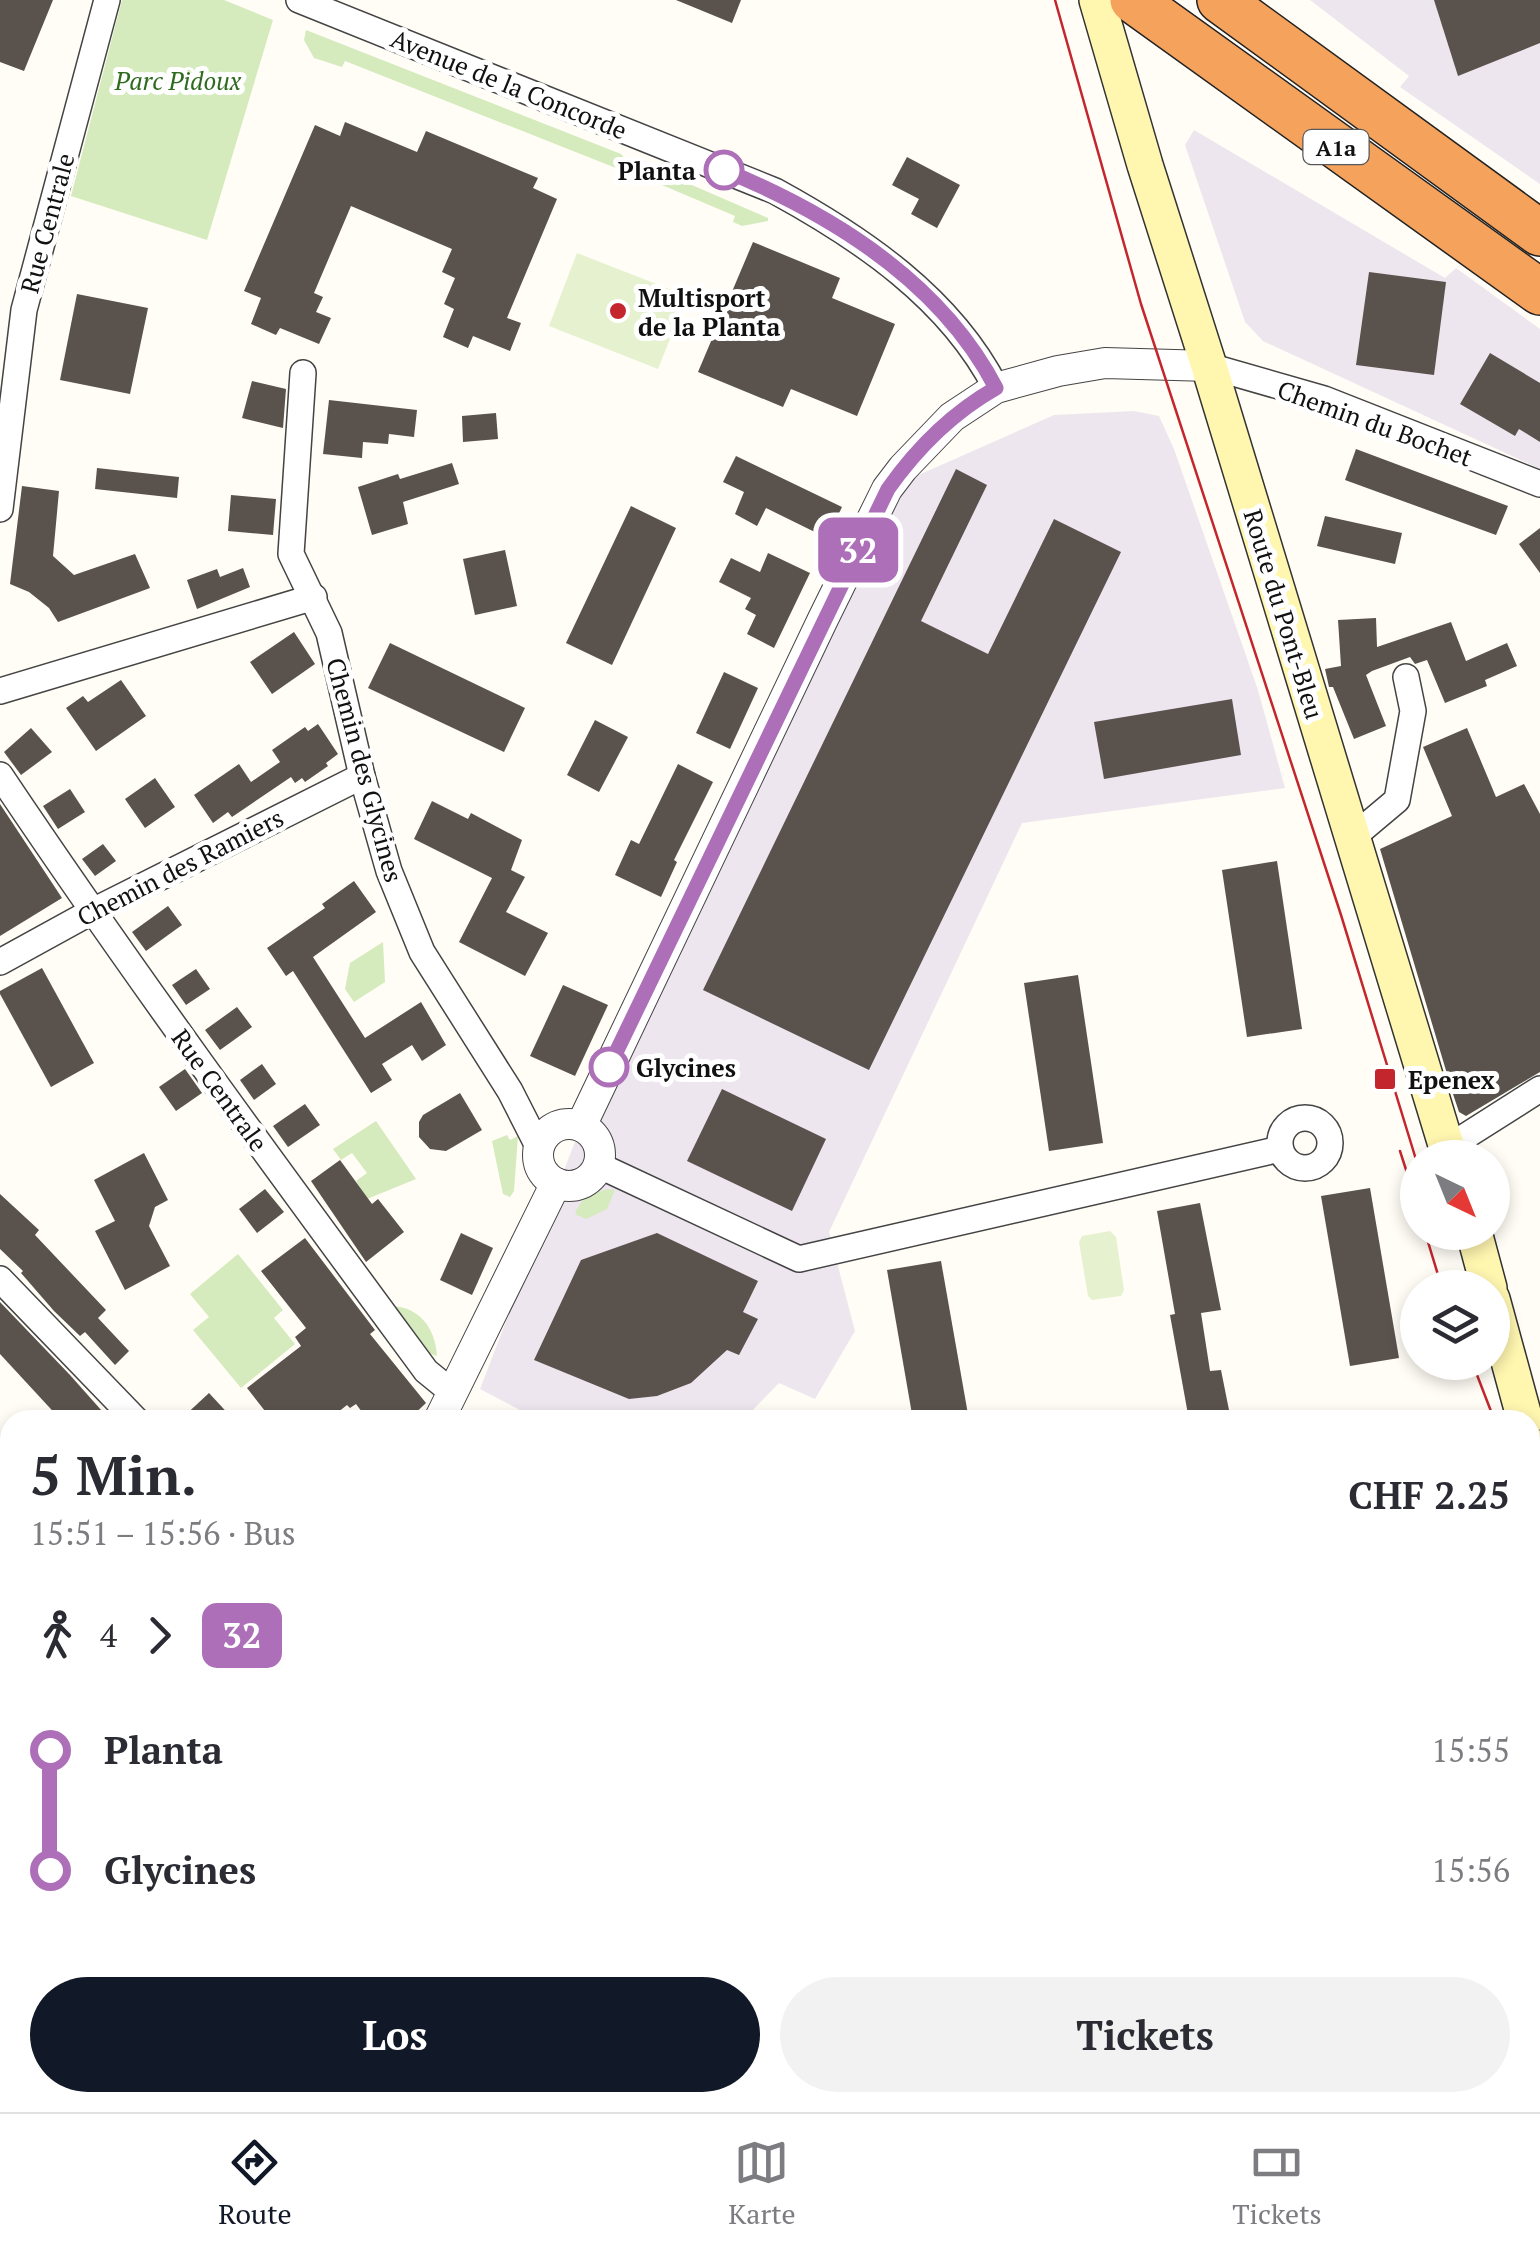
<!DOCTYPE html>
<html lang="de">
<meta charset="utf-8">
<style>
:root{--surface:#fff;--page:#f2f2f3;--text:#2b2b33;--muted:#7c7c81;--line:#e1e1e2;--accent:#111827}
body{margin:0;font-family:"PT Serif",serif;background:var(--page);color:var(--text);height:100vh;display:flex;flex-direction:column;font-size:38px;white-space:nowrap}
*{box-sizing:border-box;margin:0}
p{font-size:32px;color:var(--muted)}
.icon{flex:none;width:55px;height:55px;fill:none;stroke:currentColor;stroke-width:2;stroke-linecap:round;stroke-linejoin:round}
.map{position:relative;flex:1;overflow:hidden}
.side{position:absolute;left:0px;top:1410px;width:1540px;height:702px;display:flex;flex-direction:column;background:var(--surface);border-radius:30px 30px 0 0;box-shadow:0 5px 15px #0003}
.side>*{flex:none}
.badge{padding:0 20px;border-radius:15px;font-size:35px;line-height:65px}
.needle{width:65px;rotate:137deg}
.buttons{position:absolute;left:1400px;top:1140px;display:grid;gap:20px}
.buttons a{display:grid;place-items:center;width:110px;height:110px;border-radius:50%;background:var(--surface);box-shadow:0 5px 15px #0003;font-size:50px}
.map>.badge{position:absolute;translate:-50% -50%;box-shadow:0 0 0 5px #fff}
.legs{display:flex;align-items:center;gap:15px;height:110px;padding:0 30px;font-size:32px}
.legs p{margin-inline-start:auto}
.overview{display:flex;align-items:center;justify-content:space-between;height:170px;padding:0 30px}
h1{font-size:55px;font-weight:700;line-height:75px}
.action{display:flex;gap:20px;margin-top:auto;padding:20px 30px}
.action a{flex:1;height:115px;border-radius:60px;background:var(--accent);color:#fff;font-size:40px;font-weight:700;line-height:115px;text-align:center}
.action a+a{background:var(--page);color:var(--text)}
ul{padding:0 30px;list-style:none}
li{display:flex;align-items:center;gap:35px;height:120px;font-size:38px}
li i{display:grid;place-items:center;width:15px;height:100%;margin:0 12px;background:currentColor}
li i::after{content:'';width:25px;height:25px;margin:-12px;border:8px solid;border-radius:50%;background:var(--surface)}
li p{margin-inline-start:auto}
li:first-child i{background:linear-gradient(#0000 50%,currentColor 0)}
li:last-child i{background:linear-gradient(currentColor 50%,#0000 0)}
.tab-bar{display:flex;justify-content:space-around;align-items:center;height:140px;border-top:2px solid var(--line);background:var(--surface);font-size:28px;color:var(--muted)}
.tab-bar a{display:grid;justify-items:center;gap:5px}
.tab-bar .on{color:var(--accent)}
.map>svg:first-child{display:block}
.industrial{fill:#eee6ef}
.green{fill:#d5ebbd}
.pitch{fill:#e6f2cf}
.building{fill:#5a524d}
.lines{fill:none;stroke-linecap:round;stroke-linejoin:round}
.minor-casing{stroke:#444;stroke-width:28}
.tertiary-casing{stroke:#444;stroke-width:32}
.secondary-casing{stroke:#333;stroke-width:38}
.motorway-casing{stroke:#222;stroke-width:48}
.minor{stroke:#fff;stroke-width:25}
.tertiary{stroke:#fff;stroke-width:30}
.secondary{stroke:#fff6b0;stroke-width:35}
.motorway{stroke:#f5a25d;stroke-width:45}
.tram{stroke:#c4262e;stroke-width:2.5}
.rail-casing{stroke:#c4262e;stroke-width:10}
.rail{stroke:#fff;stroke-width:6;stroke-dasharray:19;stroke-linecap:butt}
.pedestrian-bridge-casing{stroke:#444;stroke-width:20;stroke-linecap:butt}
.pedestrian-bridge{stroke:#fff;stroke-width:18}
.line-1-casing{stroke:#fff;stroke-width:22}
.line-1{stroke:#ac6fb8;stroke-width:15}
.stop-1-dot{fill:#fff;stroke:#ac6fb8;stroke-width:5}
.poi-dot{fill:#c4262e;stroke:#fff;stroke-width:4}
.labels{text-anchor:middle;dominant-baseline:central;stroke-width:10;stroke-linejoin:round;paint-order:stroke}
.shield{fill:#fff;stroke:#585858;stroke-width:2.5}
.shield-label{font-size:22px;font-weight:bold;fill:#111}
.park-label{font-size:25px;font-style:italic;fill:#2f6b1f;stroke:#fff}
.street-label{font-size:25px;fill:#111;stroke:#fff}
.stop-label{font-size:25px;font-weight:bold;fill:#111;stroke:#fff;text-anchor:end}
.poi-label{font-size:25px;font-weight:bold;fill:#111;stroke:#fff;text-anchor:start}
</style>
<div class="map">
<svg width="1540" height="2112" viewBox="0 0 1540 2112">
<rect width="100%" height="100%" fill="#fffdf5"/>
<g class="industrial">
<path d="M1310 0H1540V184L1400 87 1409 76Z"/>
<path d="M1194 130 1445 278 1456 268 1540 329V469L1263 341 1245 322 1185 145Z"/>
<path d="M1134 411 1159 416 1174 449 1258 690 1285 788 1022 823 829 1232 855 1331 815 1399 779 1383 743 1420H539L480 1389 581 1126 887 489 1054 415Z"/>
</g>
<g class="green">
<path d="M122 0H224L273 20 207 240 71 196Z"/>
<path d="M306 30 621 154 626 160 621 170 345 61 342 67 314 58 304 40Z"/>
<path d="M641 163 768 218V221L742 226 733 222 735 216 636 174Z"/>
<path d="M383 942 385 982 354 1002 345 989 350 963Z"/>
<path d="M376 1121 416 1179 367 1199 356 1181 367 1173 352 1153 341 1160 333 1149Z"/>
<path d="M507 1135 510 1140 518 1136 514 1191 510 1197 503 1194 492 1141Z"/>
<path d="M607 1189 615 1190 607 1209 586 1219 575 1214C580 1198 591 1194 607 1189Z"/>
<path d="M238 1254 283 1310 274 1318 295 1344 241 1388 193 1330 209 1317 190 1294Z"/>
<path d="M391 1306C420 1307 435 1328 437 1356L427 1353Z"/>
</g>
<g class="pitch">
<path d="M577 253 687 296 658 369 549 326Z"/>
<path d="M1110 1231 1116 1237 1124 1290 1121 1296 1092 1300 1088 1296 1079 1242 1082 1236Z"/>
</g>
<g class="building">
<path d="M0 0H53L24 71 0 62Z"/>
<path d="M676 0H741L732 23Z"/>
<path d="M1434 0H1540V43L1458 76Z"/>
<path d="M345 122 417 152 426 131 538 178 533 188 557 199 507 318 521 323 510 351 473 336 468 348 443 337 454 309 444 304 455 278 442 272 452 249 351 206 314 293 323 297 316 312 331 318 319 344 280 328 276 335 251 324 261 298 244 291 315 125 340 136Z"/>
<path d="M907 157 960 185 937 228 911 214 919 199 892 185Z"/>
<path d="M753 242 840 278 832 298 895 324 857 416 791 389 783 407 698 372Z"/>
<path d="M1369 272 1446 282 1434 375 1356 365Z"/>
<path d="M77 294 148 308 130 394 60 380Z"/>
<path d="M1490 353 1540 383V442L1519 429 1515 436 1460 404Z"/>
<path d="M252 381 286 389 283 428 242 418Z"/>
<path d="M329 400 417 410 414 437 389 434 388 444 363 442 362 458 323 454Z"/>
<path d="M496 413 498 439 463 442 462 416Z"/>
<path d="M1356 449 1508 506 1496 535 1345 480Z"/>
<path d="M736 456 842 507 827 538 766 508 757 526 735 514 744 492 723 482Z"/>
<path d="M452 463 459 484 403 502 408 524 372 535 358 487 398 474 400 479Z"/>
<path d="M97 468 179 477 177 498 95 489Z"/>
<path d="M956 469 987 485 921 621 988 654 1054 519 1121 552 869 1070 703 990Z"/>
<path d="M22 486 59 491 53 556 74 575 135 554 150 588 58 622 49 608 29 592 10 584Z"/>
<path d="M231 495 276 499 273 535 228 531Z"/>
<path d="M631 506 676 528 612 665 566 643Z"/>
<path d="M1325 516 1402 533 1395 564 1317 546Z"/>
<path d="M1540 528V573L1519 544Z"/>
<path d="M505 550 517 606 475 615 463 559Z"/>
<path d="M768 553 810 573 774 648 747 634 756 615 745 609 751 598 719 582 731 558 760 572Z"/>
<path d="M243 568 250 587 197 609 187 580 217 569 220 577Z"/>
<path d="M1376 618 1377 647 1451 622 1466 661 1507 643 1517 666 1485 680 1487 686 1445 703 1427 660 1415 664 1410 657 1372 671 1366 675 1386 726 1354 739 1333 687H1329L1325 669 1341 666 1338 620Z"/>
<path d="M294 632 315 664 272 694 250 662Z"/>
<path d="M390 643 525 708 504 752 368 688Z"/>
<path d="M724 672 758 688 730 749 696 733Z"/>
<path d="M121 680 146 716 96 751 66 708 83 696 88 702Z"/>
<path d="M1232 699 1241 755 1104 779 1094 722Z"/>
<path d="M595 720 628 737 599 792 567 775Z"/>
<path d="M318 724 338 754 326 763 328 766 305 782 302 778 295 783 291 777 232 817 228 812 213 823 194 795 239 764 251 782 280 762 272 750 305 727 308 731Z"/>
<path d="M31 728 52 752 21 775 4 752Z"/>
<path d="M1467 728 1496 797 1524 784 1540 814V1072L1466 1116 1459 1112 1453 1094 1380 849 1452 816 1423 747Z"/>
<path d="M678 764 713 782 674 860 677 862 661 897 615 875 631 840 639 844Z"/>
<path d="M155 778 175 807 145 828 125 799Z"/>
<path d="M70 789 85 812 58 829 43 806Z"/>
<path d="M432 801 468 819 471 813 522 840 511 870 525 877 506 912 548 933 525 976 459 942 492 878 414 839Z"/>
<path d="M0 804 62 898 0 936Z"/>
<path d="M103 844 116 861 95 876 82 859Z"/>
<path d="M1277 861 1302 1029 1247 1037 1222 870Z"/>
<path d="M354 881 376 912 313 957 365 1038 421 1002 446 1045 422 1061 412 1045 382 1064 392 1080 371 1093 293 971 286 976 267 948 325 908 322 904Z"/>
<path d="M168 906 182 925 146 951 132 932Z"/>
<path d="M42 968 94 1063 51 1087 0 994V991Z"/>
<path d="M196 969 210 989 186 1005 172 985Z"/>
<path d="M1078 975 1103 1143 1049 1151 1024 983Z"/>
<path d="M563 985 608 1005 575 1076 530 1056Z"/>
<path d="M237 1007 252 1027 220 1050 205 1030Z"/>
<path d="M262 1064 276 1084 254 1100 240 1080Z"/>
<path d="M185 1069 202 1093 176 1111 159 1087Z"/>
<path d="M722 1089 826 1139 792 1211 687 1161Z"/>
<path d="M460 1093 482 1130 446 1151 430 1149 419 1137V1122L423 1115Z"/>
<path d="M305 1104 320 1125 288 1147 273 1126Z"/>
<path d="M144 1153 168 1200 155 1207 149 1226 170 1266 125 1290 95 1231 115 1221 94 1180Z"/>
<path d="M340 1160 372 1204 378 1199 404 1232 366 1262 311 1181Z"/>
<path d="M1370 1188 1399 1358 1350 1366 1321 1196Z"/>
<path d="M265 1189 284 1212 257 1233 239 1209Z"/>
<path d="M0 1194 39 1230 35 1235 106 1310 98 1318 129 1351 115 1365 85 1332 80 1336 54 1311 21 1273 23 1271 0 1249Z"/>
<path d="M1200 1203 1221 1310 1201 1313 1210 1371 1221 1370 1231 1420H1189L1170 1315 1175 1314 1157 1211Z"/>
<path d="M461 1233 493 1248 472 1295 440 1280Z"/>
<path d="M657 1233 758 1281 743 1312 758 1319 739 1355 727 1350 691 1383 657 1396 629 1399 534 1360 581 1260Z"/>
<path d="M305 1238 375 1330 370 1334 426 1403 408 1420H368L356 1404 350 1408 347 1405 328 1420H272L247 1388 301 1346 295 1337 306 1328 261 1271Z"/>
<path d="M941 1261 969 1420H913L887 1270Z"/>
<path d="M0 1302 70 1375 110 1420H61L0 1354Z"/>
<path d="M209 1393 234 1420H180Z"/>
</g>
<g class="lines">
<g class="minor-casing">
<g id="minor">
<path d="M299 0 775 191C861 238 950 298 996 388"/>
<path d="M1209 366 1324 399 1540 484"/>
<path d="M303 373 291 554 329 633 362 776 389 871 422 952 510 1091 539 1148"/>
<path d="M0 509 24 310 107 0"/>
<path d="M0 691 314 597"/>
<path d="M0 775C136 978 281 1174 426 1371L453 1393"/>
<path d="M1353 837 1397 800 1413 711 1406 677"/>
<path d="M0 962 91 912 362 776"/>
<circle cx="1305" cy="1143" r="25"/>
<path d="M1447 1148 1540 1089"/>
<path d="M598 1165 799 1259 1280 1149"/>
<path d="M0 1279 136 1420"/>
<path d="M1530 1598 1540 1596"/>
<path d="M1530 2044H1540"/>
<path d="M756 2102 761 2112"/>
<path d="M958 2102 960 2112"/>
<path d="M813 2112 817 2102"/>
</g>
</g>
<g class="tertiary-casing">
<g id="tertiary">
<circle cx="569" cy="1155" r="31"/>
<path d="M581 1126 823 619 887 489 903 468 952 417 996 388 1058 371 1105 363 1209 366"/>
<path d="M439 1420 556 1183"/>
<path d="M0 1839H10"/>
</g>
</g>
<g class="secondary-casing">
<g id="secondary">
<path d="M1097 0 1145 165 1209 366 1450 1158"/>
<path d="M1474 1232 1489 1288"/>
<path d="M1492 1299 1525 1420"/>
<path d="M1530 1445 1540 1496"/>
</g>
</g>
<g class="motorway-casing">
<g id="motorway">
<path d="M1133 0 1540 292"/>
<path d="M1220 0 1540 233"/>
</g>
</g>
<use href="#minor" class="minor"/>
<use href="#tertiary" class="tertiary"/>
<use href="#secondary" class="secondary"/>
<use href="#motorway" class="motorway"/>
<g class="tram">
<path d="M1055 0 1141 304 1341 915 1418 1166"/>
<path d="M1400 1151 1418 1207"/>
<path d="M1425 1232 1442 1288"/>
<path d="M1472 1362 1494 1419"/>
<path d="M279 2112 373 2102"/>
<path d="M390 2112 483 2102"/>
</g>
<g class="rail-casing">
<g id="rail">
<path d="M1530 1805 1540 1804"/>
<path d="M1530 1821 1540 1820"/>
<path d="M1530 1865 1540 1864"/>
<path d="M1530 1896 1540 1895"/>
<path d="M0 1964 10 1962"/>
<path d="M0 1979 10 1977"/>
<path d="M0 2030 10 2028"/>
<path d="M0 2067 10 2066"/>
<path d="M0 2099 10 2098"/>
</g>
</g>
<use href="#rail" class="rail"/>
<g class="pedestrian-bridge-casing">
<path id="pedestrian-bridge" d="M465 2112 471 2102"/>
</g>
<use href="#pedestrian-bridge" class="pedestrian-bridge"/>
</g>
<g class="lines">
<g class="line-1-casing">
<path id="line-1" d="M609 1067 888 489C917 448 952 413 996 388 941 282 831 214 724 170"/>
</g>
<use href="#line-1" class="line-1"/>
</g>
<g class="stop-1-dot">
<circle cx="724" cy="170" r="18"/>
<circle cx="609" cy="1067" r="18"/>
</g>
<g class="poi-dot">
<circle cx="618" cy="311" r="10"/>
<rect x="1373" y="1067" width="24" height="24" rx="5"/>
</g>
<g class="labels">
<rect class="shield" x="1303.5" y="130" width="65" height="34" rx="8"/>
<g class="shield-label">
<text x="1336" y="147">A1a</text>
</g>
<g class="park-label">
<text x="178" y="80">Parc Pidoux</text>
</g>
<g class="street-label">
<text transform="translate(509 84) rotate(22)">Avenue de la Concorde</text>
<text transform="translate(47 223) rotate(-75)">Rue Centrale</text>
<text transform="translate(1375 423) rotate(20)">Chemin du Bochet</text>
<text transform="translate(1284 614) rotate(73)">Route du Pont-Bleu</text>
<text transform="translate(365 770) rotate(75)">Chemin des Glycines</text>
<text transform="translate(180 867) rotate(-27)">Chemin des Ramiers</text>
<text transform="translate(220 1090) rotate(54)">Rue Centrale</text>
</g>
<g class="stop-label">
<text x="696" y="170">Planta</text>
<text x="636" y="1067" text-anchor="start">Glycines</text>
</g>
<g class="poi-label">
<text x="638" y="297">Multisport<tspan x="638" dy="29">de la Planta</tspan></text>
<text x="1408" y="1079">Epenex</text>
</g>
</g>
</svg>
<div class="buttons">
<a><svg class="needle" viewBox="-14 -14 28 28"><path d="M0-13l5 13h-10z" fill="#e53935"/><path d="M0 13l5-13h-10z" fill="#7c7c81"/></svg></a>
<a><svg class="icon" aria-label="layers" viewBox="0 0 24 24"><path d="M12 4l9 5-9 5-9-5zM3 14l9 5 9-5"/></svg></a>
</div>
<b class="badge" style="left:858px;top:550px;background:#ac6fb8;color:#fff">32</b>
<section class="side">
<div class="overview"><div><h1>5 Min.</h1><p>15:51 – 15:56 · Bus</p></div><b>CHF 2.25</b></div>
<div class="legs"><svg class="icon" aria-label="walk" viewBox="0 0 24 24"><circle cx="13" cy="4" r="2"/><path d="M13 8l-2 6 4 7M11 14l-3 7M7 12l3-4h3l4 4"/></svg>4<svg class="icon" aria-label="forward" viewBox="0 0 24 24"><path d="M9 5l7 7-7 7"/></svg><b class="badge" style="background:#ac6fb8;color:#fff">32</b></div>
<ul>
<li><i style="color:#ac6fb8"></i><b>Planta</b><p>15:55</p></li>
<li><i style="color:#ac6fb8"></i><b>Glycines</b><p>15:56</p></li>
</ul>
<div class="action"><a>Los</a><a>Tickets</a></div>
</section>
</div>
<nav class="tab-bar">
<a class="on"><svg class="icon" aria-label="directions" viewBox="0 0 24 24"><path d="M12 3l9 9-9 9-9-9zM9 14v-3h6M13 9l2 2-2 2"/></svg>Route</a>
<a><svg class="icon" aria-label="map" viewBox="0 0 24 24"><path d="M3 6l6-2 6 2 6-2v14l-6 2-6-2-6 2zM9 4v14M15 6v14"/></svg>Karte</a>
<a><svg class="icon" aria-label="tickets" viewBox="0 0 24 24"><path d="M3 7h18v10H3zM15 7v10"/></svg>Tickets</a>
</nav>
